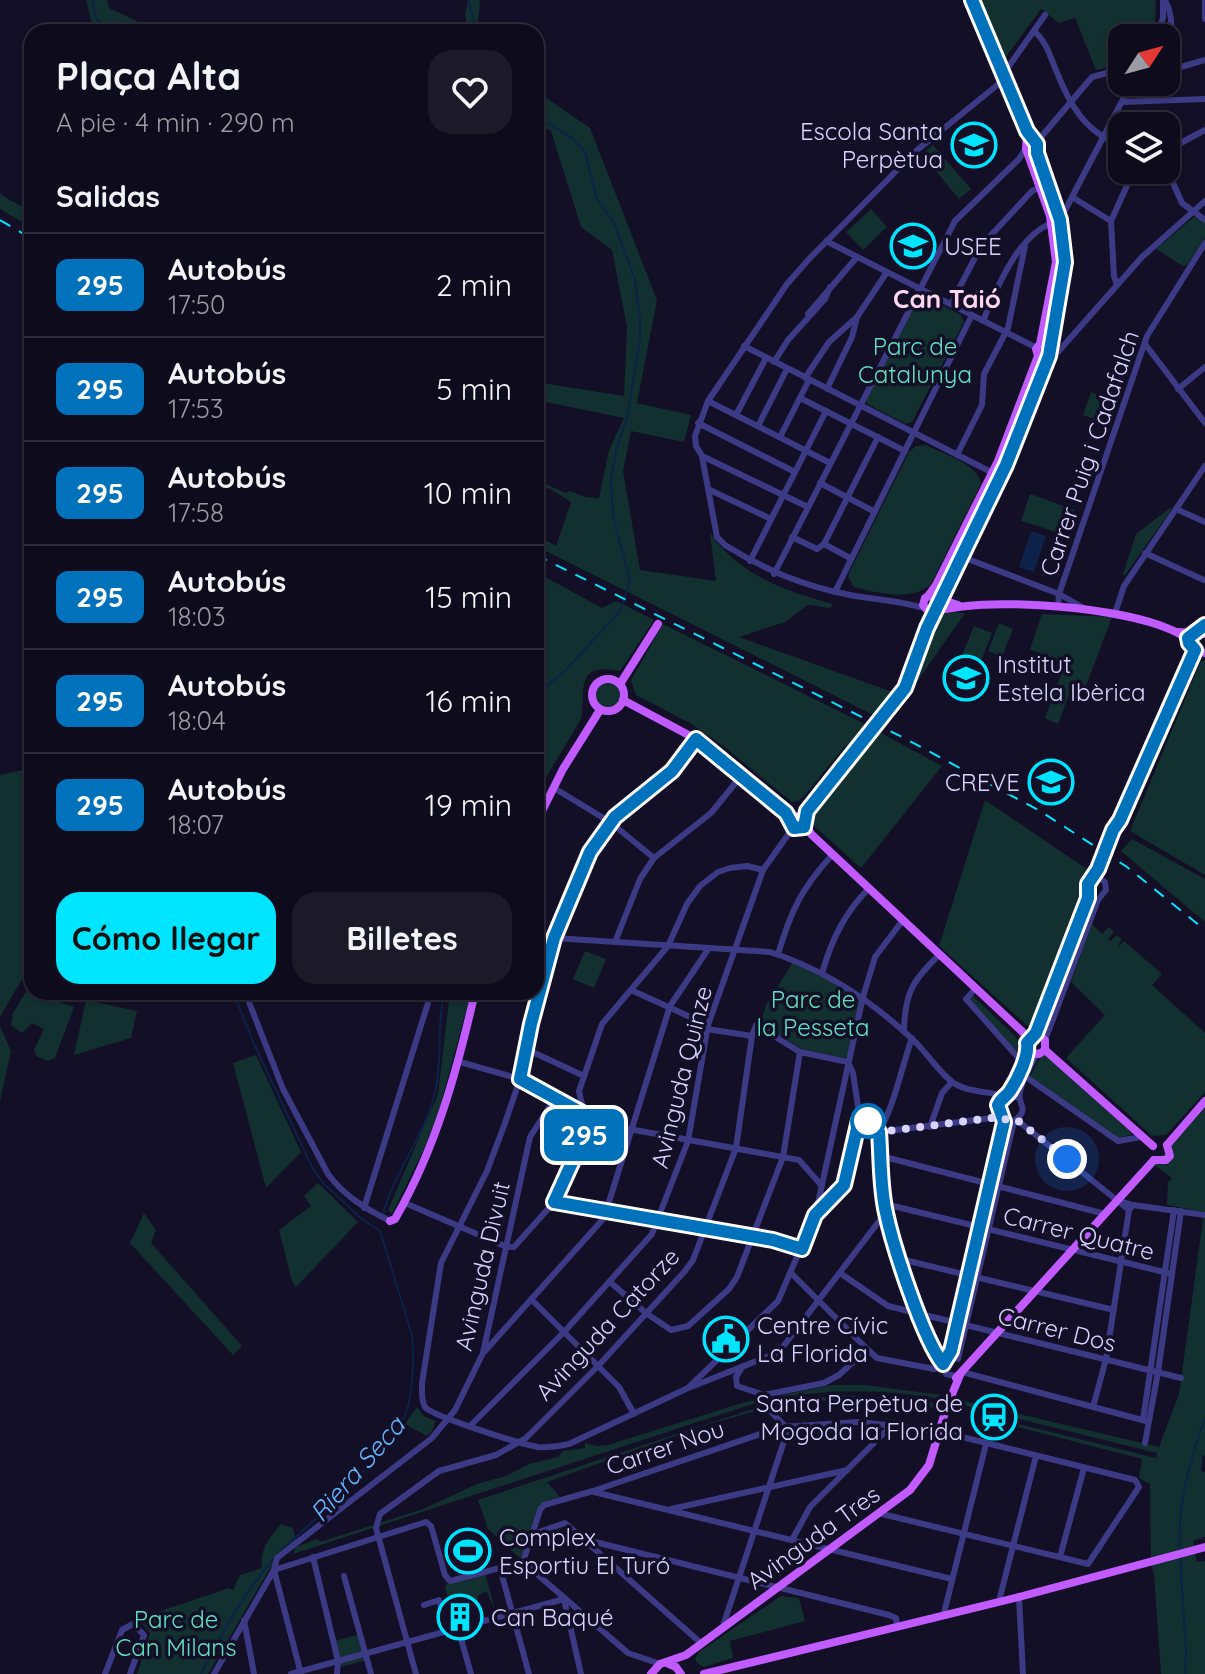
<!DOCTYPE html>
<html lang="es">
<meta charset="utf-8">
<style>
:root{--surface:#0e0b1c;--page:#1c1929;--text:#f1f3f6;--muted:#9b9ba3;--line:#2e2b3b;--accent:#00e5ff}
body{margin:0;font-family:Quicksand,sans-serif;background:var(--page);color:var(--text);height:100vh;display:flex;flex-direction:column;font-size:30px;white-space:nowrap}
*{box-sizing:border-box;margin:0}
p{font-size:26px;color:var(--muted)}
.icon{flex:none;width:44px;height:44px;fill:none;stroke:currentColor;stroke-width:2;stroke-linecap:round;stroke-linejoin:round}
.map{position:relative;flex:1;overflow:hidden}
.sheet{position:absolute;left:24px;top:24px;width:520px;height:976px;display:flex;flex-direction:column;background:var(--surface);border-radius:24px;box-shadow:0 2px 6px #0004,0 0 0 2px var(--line)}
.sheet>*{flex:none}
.badge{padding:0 16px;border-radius:12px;font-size:28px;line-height:52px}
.needle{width:52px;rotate:54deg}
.controls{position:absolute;left:1108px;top:24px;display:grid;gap:16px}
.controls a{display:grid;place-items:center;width:72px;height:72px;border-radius:16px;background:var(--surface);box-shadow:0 2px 6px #0004,0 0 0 2px var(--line);font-size:40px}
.you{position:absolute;width:40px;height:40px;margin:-20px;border:6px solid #fff;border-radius:50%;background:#1a73e8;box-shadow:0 0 0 12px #1a73e833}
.map>.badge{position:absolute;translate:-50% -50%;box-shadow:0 0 0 4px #fff}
h2{padding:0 32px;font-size:30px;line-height:72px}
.round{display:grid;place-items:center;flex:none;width:84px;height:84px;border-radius:24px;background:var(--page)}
.headline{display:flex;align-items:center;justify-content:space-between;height:136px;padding:0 32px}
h1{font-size:38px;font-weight:800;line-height:60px}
.primary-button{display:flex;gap:16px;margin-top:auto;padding:16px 32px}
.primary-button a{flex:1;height:92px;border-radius:24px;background:var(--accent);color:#111;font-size:32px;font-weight:800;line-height:92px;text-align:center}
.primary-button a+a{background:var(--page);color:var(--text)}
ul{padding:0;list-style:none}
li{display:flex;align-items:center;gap:24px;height:104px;padding:0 32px;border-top:2px solid var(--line)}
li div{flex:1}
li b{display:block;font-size:30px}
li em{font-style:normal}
li .badge{min-width:88px;font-weight:700;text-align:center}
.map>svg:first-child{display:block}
.green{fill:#12302f}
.water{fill:#0c2248}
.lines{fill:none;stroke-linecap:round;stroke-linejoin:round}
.stream{stroke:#0c2248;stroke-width:2}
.minor{stroke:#3d3a85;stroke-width:6}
.major{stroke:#c25bff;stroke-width:8}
.rail{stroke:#00e5ff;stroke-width:2;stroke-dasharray:12 10;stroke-linecap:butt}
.minor-bridge{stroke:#3d3a85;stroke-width:6}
.line-casing{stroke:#fff;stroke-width:18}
.line{stroke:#0072bc;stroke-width:12}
.walk{stroke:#d9d4ff;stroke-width:8;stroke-dasharray:0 14.4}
.stop-dot{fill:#fff;stroke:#0072bc;stroke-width:4}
.labels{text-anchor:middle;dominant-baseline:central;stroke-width:7;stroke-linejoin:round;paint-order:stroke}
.poi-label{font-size:24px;fill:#d9d4ff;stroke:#130f26;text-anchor:start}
.park-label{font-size:24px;fill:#5fe0c0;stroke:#130f26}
.street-label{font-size:24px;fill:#d9d4ff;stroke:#130f26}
.neighbourhood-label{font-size:26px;font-weight:bold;fill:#ffd6f0;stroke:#130f26}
.water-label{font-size:26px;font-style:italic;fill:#62b6ff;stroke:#130f26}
</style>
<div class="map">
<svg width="1205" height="1674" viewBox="0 0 1205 1674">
<rect width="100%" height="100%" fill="#130f26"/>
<g class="green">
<path d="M86 0H107L109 8 160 32H100L92 24Z"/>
<path d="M468 0H480L478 22 485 32H468L465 15Z"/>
<path d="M981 0H1156L1155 24 1147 38H1122V64L1096 70 1075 18 1059 23 1041 9 1006 57Z"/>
<path d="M539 93 590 128 657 300 637 403 691 415 684 442 631 431 623 471 640 570 716 581 710 533C741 576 783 590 833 604L830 608 808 605 785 622 739 637 898 694 879 718 536 546V535L556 546 571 502 549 488 536 490V480L566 493 569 491 586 497 599 498 609 450 624 418 536 400V382L624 396 627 327 612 250 581 227 551 131 536 122V101L542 104Z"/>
<path d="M933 145 971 189 959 199 922 154Z"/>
<path d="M0 194 32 213V228L0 209Z"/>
<path d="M871 209 887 227 863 250 846 232Z"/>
<path d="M1194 217 1205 223V237L1187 265 1183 266 1156 249Z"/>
<path d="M924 295 961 315 964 322 912 422 906 424 867 404 865 399 918 298Z"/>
<path d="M1091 392 1109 399 1101 421 1083 415Z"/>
<path d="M926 445C943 454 979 464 981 484L931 584C914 602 876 593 854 587L848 577 850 571 909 452 916 446Z"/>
<path d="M1030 494 1075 510 1066 535 1021 521Z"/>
<path d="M1170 508 1171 510 1125 575 1123 574 1136 534Z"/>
<path d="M536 572 602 608 616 601 654 620 620 671C572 662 587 691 581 719L536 794Z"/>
<path d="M948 612 965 613 909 693C916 671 927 621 948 612Z"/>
<path d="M1042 614 1112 617 1086 686 1074 681 1058 724 1045 718 1065 665 1030 649Z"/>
<path d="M999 623 1013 629 1002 657 988 651Z"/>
<path d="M663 624 871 727 857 747 846 745 804 796 799 801 792 802 722 745 690 723 636 695 631 680Z"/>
<path d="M974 626 992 633 979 666 961 658Z"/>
<path d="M1201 661H1205V875L1130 831Z"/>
<circle cx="608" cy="695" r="12"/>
<path d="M879 732 942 766 861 868 812 824 811 811Z"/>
<path d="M32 768V962L0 1017V775Z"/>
<path d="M985 800 1088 870 1030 1028 939 946Z"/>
<path d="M1132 839 1205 879V922L1121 851Z"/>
<path d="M1092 924 1102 934 1109 927 1114 932 1108 939 1110 941 1117 935 1122 939 1117 948 1124 941 1162 974 1152 985 1205 1033V1092L1166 1135 1152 1136 1066 1058 1105 1015 1071 982Z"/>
<path d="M585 951 606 959 594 988 573 979Z"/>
<path d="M793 962 831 981 860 1000 849 1055 845 1058 802 1049 760 1024 766 1005Z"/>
<path d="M32 982V992H64L59 1002 74 1007 55 1058 48 1061 36 1056 34 1050 44 1029 32 1023 22 1033 11 1025 13 1013Z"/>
<path d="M450 992H471L438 1114 424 1149 392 1214 388 1210 438 1094Z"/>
<path d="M972 995 1016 1037 1021 1051 1013 1049 969 999Z"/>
<path d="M86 1000 137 1011 131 1038 74 1055Z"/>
<path d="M0 1026 11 1051 0 1101Z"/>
<path d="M256 1055 301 1152 266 1188 233 1063Z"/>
<path d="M1042 1055H1046L1133 1134 1117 1138 1030 1076Z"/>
<path d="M1205 1107V1456L1203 1455 1201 1471 1205 1472V1537L1193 1541 1197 1562 1205 1561V1674H1161L1154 1575 1151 1565 1150 1484 1139 1478 1142 1459 1018 1427 1019 1424 1156 1458 1157 1453 950 1402 951 1398 1159 1447 1179 1394 1204 1212 1167 1205 1168 1182 1172 1178 1154 1165Z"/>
<path d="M318 1183 358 1222 296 1287 292 1281 279 1230 311 1206 304 1196Z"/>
<path d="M144 1213 156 1230 151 1243 242 1346 233 1355 130 1243Z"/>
<path d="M833 1385H865L941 1395 940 1399C874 1388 821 1388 756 1403L293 1554 296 1547 317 1539 320 1542 423 1509 477 1484 506 1476 529 1464 558 1457 563 1451 585 1448V1443L597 1446 608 1445 742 1403Z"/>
<path d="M841 1395 896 1398 938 1403 937 1408 902 1405 884 1399 804 1401 776 1405 706 1425 547 1482 560 1497 546 1501 537 1509 521 1559 488 1529 478 1500 765 1405Z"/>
<path d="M417 1407 424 1416 435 1421 433 1430 427 1436 405 1424Z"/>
<path d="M281 1524 293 1528 296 1540 276 1558 208 1674H137L150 1633 142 1623 134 1620 229 1588 233 1590 240 1575 262 1568C259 1549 270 1537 281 1524Z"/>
<path d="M485 1572 496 1614 487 1591 477 1596 482 1618 474 1620 472 1617 470 1618 461 1607 450 1615 458 1627 448 1629 442 1600 448 1599 445 1585Z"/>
<path d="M781 1596 799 1598 805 1621 730 1641 733 1658 704 1667 697 1663 695 1659 699 1652Z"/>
<path d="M360 1634 367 1660 341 1667 335 1641Z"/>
</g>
<path class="water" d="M1031 531 1046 536 1034 572 1019 567Z"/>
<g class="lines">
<g class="stream">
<path d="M93 0 96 18 108 32"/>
<path d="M468 0 475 24 481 32"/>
<path d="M536 116 572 138 585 152 597 199 615 225 635 280 640 320V338L628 414 616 451 611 479 613 516 630 581 620 611 566 670 536 695"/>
<path d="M233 992 254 1044 313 1169 323 1183 363 1220 380 1231 412 1335C414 1355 413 1391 407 1410 393 1451 313 1520 279 1553"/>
<path d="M383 1214C394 1172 426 1134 435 1092 443 1060 436 1025 445 992"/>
<path d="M1180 1549C1177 1505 1190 1460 1205 1418"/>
<path d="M1180 1556 1186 1651 1185 1674"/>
<path d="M201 1674C221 1633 245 1592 275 1557"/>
</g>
<g class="minor">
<path d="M1165 0C1173 16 1174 31 1166 48"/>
<path d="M1205 0V19"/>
<path d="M1034 31C1046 41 1050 56 1056 70 1069 104 1086 134 1122 145"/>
<path d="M1156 38 1163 18V0"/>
<path d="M1166 67H1181L1205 60"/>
<path d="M1004 73 1045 15"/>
<path d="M1122 102 1205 99"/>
<path d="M1036 143 1092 77 1122 69"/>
<path d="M1166 151 1205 130"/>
<path d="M1166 167 1182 203 1205 220"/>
<path d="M1072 197 1111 221"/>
<path d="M1060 220 1132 82"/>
<path d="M826 241 1037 348"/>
<path d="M1117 285 1114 276 1111 221 1134 170"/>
<path d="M951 304 981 246 1032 191 1041 187"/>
<path d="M808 314 857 257"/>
<path d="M983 321C996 290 1017 236 1052 223"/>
<path d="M1145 344 1205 423"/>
<path d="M744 346 993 473"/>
<path d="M1048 357 1057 353 1142 257 1205 201"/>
<path d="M774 362 788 340 825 299 830 287"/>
<path d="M805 378 829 342 857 317"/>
<path d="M827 389 852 337 857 317 887 272"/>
<path d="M1178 389 1205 367"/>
<path d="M800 398 905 451"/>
<path d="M708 401 830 463"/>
<path d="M736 415 766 358"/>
<path d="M698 423 795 472"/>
<path d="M758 426 787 369"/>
<path d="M780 437 809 380"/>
<path d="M957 455 982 405 984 374 1008 328 1025 246"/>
<path d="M702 456 808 507"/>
<path d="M820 483 875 512"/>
<path d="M710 490 771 519"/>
<path d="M1176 509 1205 522"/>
<path d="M792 537 817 549 824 544 850 558"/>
<path d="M824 544 878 437"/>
<path d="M1145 553 1204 580"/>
<path d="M960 556 1059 594 1082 607"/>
<path d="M750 561 826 411"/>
<path d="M774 574 955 221 1019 159 1026 148"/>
<path d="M835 592 972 315"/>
<path d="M1058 607 1059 594 1147 336 1205 243"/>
<path d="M923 608C899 600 875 600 850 595 803 586 765 570 725 545L717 537 702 456 696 446 695 436 708 401 787 284 809 259 916 151 1006 78"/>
<path d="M1115 613 1124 586 1205 466"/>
<path d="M900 697 927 628 937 610"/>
<path d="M696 739 672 771 615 817 601 832 579 873 554 938 531 1024 520 1079 505 1123 487 1171 441 1263 422 1383C422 1391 421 1400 425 1407 431 1416 524 1445 538 1447 548 1448 559 1446 569 1444L688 1388 778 1301 815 1215 844 1185 860 1120 853 1073 848 1062"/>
<path d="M554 788 610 822 654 858"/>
<path d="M798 815 807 811 860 747"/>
<path d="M536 934 554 938 770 952C823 969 869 999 910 1037 925 1049 941 1077 957 1085 972 1093 989 1091 1004 1096"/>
<path d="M615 942 640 879 654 858 711 813 742 775"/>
<path d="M778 954C791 911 801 889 832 855"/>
<path d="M822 973C832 939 844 914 869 888"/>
<path d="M976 988 966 999 1023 1063"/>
<path d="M631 990 708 1025"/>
<path d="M245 992 283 1089 328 1174C344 1196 366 1209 390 1221"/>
<path d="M707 1029 752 1036 756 1025 800 1052 848 1062"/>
<path d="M904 1030C905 992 913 980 940 954"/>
<path d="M1034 1035 1088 898V884L1098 869 1113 830 1120 820 1195 650"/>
<path d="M1045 1040 1098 900 1106 890 1105 882 1097 877"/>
<path d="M526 1049 584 1076"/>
<path d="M460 1062 520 1079 607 1125 799 1160 822 1186"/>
<path d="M1026 1077 1118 1141 1141 1137"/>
<path d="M1008 1095 1029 1050"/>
<path d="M1019 1098 1008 1095C998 1099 996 1107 1000 1117L1014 1121C1031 1108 1017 1106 1020 1092 1022 1079 1031 1066 1036 1055"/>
<path d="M860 1120 875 1125 879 1132"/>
<path d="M1017 1120 1129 1210 1133 1205 1123 1202"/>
<path d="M930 1127 942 1093 952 1082"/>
<path d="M879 1132C881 1158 880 1187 886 1213 893 1246 923 1339 943 1364"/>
<path d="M879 1132 1000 1117"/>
<path d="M879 1132C895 1104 901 1069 912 1038"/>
<path d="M881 1156 1105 1214"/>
<path d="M405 1203 507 1247"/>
<path d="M555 1203 773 1240 802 1249"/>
<path d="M885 1204 1172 1274"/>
<path d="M1133 1205 1205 1215"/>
<path d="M364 1208 428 1003 426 995 421 992"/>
<path d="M816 1212 863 997 875 957 903 920"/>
<path d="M507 1247H514L556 1200 585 1134 584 1114 579 1091 602 1024 668 946 687 904 700 886 718 872 730 868 747 866 763 870"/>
<path d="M900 1259 1114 1310"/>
<path d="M791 1273 867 1349"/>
<path d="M840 1273 888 1306 1181 1378"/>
<path d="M610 1282 646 1313 671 1330 688 1326 729 1289 737 1277 783 1157 800 1052"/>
<path d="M531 1299 619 1387 634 1414"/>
<path d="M485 1351 604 1218 670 1006 709 948"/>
<path d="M958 1359 1014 1121"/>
<path d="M743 1366 736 1377 737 1386 764 1395 824 1383 839 1375 867 1349 877 1358 934 1369 943 1367"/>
<path d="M962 1372 1146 1421"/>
<path d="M957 1376 946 1374 943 1364 951 1351 1004 1119"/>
<path d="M691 1387 779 1352 886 1212"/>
<path d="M1093 1407 1106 1359 1129 1210"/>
<path d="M768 1409 785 1426"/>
<path d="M1143 1420 1174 1210"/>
<path d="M470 1426 565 1331 652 1234 688 1141 708 1025 763 870 790 832 791 825"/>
<path d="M1145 1443 1158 1372 1181 1211"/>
<path d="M594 1492 952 1579"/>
<path d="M671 1509 847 1470"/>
<path d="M533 1534 565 1523 702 1644"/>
<path d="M587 1540 889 1615 896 1618 897 1625"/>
<path d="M792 1540 810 1507 891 1426"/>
<path d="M313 1557 338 1661 337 1674"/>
<path d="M1060 1557 1084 1468"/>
<path d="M523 1562 540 1510 544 1505 593 1491 781 1427 859 1422 938 1431 1135 1480 1139 1487 1088 1564 878 1513"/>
<path d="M523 1562 628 1653 660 1664"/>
<path d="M500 1568 529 1674"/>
<path d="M344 1576 371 1674"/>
<path d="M1000 1597 1036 1456"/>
<path d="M1019 1597 1023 1674"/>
<path d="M424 1605 439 1600 447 1631"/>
<path d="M944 1613 986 1444"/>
<path d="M244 1620 254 1674"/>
<path d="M458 1628 471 1674"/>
<path d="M722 1629 789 1426"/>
<path d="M105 1674 122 1630 133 1624 144 1635 130 1674"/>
<path d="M214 1674 274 1570 277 1558 432 1438 455 1410 483 1353 530 1137 555 1098"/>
<path d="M291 1674 564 1599 581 1674"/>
<path d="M301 1674 274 1570 426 1522 431 1526 445 1575 450 1581 523 1562"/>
<path d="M416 1674 376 1528 380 1514 439 1471 496 1455 526 1438 599 1365 685 1271 693 1260 736 1148 752 1036"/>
</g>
<g class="major">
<path d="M972 0 1027 131 1037 146 1033 153"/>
<path d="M928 596 936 585 998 461 1038 356 1036 349 1040 344 1056 262 1050 216 1026 149 1027 131"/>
<path d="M958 605 930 596 925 598 923 605 930 613C983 596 1105 606 1159 625 1167 628 1180 632 1186 639 1193 646 1194 651 1205 653"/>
<path d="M937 610 942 594 1006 465 1050 353 1065 262 1060 220 1037 150"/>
<path d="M1179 632 1205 634"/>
<circle cx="608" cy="695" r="16"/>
<path d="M620 684 658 624"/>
<path d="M623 700 696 739 786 813 794 828 809 832"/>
<path d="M786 813 803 818 811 834 1029 1038"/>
<path d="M536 823 563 769 600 710"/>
<path d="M1029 1038 1027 1046 1033 1053 1039 1054 1045 1050"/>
<path d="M1029 1038 1040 1036 1045 1040V1050"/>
<path d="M1045 1050 1153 1146"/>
<path d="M1167 1145 1205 1101"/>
<path d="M1154 1160H1166L1170 1156 1167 1145"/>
<path d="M390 1221 395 1219C436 1148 457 1071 475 992"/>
<path d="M956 1378 1154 1160"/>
<path d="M667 1663 676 1667 681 1674"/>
<path d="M651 1674 660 1664 686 1655 910 1490 929 1465 946 1409 960 1375"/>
<path d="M704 1674 1019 1597 1205 1547"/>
</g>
<g class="rail">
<path d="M0 220 32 239"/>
<path d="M536 555 904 738 1040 811 1127 867 1205 930"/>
</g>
<path class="minor-bridge" d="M860 747 900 697"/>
</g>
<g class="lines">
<g class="line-casing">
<path id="line" d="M972 0 1027 131 1037 144V153L1060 220 1065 262 1049 356 1006 465 927 628 905 688 807 811 804 827 794 828 786 813 696 739 672 771 615 817 590 852 554 938 531 1024 520 1079 584 1114 585 1134 554 1202 773 1240 802 1249 815 1215 844 1185 859 1120C869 1120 874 1124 879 1132 881 1158 880 1187 886 1213 893 1246 923 1339 943 1364L951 1351 1004 1122 998 1105C1001 1098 1006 1097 1010 1091 1018 1079 1029 1056 1027 1043L1036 1033 1088 898V884L1098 869 1113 830 1120 820 1195 650 1189 643 1188 638 1205 625"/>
</g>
<use href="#line" class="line"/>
<path class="walk" d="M868 1121 875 1125 879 1132 1000 1117 1010 1121 1017 1120 1067 1159"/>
</g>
<defs>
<g id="school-ring" transform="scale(2.3)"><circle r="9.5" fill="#130f26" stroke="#00e5ff" stroke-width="1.5"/><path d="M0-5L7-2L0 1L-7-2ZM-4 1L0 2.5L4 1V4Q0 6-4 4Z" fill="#00e5ff"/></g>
<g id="university-ring" transform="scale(2.3)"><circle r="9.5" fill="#130f26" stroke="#00e5ff" stroke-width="1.5"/><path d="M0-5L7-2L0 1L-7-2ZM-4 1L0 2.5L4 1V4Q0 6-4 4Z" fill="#00e5ff"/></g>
<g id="civic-ring" transform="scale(2.3)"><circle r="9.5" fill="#130f26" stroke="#00e5ff" stroke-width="1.5"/><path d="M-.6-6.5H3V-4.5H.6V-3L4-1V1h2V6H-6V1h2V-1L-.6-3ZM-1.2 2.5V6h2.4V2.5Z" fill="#00e5ff"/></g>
<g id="station-ring" transform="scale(2.3)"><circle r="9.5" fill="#130f26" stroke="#00e5ff" stroke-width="1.5"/><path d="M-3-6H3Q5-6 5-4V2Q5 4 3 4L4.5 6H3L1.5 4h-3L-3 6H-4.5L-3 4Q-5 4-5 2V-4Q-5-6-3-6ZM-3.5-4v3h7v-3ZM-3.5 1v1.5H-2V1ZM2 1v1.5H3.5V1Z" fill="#00e5ff"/></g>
<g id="stadium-ring" transform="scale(2.3)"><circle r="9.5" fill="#130f26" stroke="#00e5ff" stroke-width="1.5"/><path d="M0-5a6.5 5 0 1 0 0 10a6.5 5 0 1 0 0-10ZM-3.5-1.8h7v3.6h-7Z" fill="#00e5ff"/></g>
<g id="building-ring" transform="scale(2.3)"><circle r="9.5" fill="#130f26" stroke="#00e5ff" stroke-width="1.5"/><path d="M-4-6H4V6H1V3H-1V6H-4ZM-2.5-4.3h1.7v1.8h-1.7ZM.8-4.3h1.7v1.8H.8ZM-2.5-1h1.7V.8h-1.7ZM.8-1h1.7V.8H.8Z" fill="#00e5ff"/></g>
</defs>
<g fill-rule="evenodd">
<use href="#school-ring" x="974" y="145"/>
<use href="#university-ring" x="913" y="246"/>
<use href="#school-ring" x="966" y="678"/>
<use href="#university-ring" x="1051" y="782"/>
<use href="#civic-ring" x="726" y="1339"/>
<use href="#station-ring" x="994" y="1417"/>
<use href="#stadium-ring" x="468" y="1551"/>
<use href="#building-ring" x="460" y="1617"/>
</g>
<circle class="stop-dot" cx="868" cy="1121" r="16"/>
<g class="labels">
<g class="poi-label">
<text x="943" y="131" text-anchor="end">Escola Santa<tspan x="943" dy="28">Perpètua</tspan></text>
<text x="944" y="246">USEE</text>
<text x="997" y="664">Institut<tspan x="997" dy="28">Estela Ibèrica</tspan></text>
<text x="1020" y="782" text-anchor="end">CREVE</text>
<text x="757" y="1325">Centre Cívic<tspan x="757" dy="28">La Florida</tspan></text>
<text x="963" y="1403" text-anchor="end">Santa Perpètua de<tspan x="963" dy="28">Mogoda la Florida</tspan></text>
<text x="499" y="1537">Complex<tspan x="499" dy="28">Esportiu El Turó</tspan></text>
<text x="491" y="1617">Can Baqué</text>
</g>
<g class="park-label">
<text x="915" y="346">Parc de<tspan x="915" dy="28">Catalunya</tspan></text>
<text x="813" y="999">Parc de<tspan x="813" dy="28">la Pesseta</tspan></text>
<text x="176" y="1619">Parc de<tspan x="176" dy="28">Can Milans</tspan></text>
</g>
<g class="street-label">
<text transform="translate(1089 453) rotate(-71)">Carrer Puig i Cadafalch</text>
<text transform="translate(681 1077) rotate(-76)">Avinguda Quinze</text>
<text transform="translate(1079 1233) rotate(14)">Carrer Quatre</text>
<text transform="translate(482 1266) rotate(-77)">Avinguda Divuit</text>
<text transform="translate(607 1324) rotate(-47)">Avinguda Catorze</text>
<text transform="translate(1057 1329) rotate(14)">Carrer Dos</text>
<text transform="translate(665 1447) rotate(-19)">Carrer Nou</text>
<text transform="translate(813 1537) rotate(-36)">Avinguda Tres</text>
</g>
<g class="neighbourhood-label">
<text x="947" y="298">Can Taió</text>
</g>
<g class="water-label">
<text transform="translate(357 1469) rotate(-49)">Riera Seca</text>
</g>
</g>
</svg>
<div class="controls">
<a><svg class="needle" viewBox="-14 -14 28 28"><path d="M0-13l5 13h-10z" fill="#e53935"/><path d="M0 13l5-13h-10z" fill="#9b9ba3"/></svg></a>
<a><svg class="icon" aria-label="layers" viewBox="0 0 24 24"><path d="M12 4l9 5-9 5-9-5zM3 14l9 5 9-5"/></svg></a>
</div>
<div class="you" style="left:1067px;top:1159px"></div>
<b class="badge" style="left:584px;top:1135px;background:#0072bc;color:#fff">295</b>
<section class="sheet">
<div class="headline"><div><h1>Plaça Alta</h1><p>A pie · 4 min · 290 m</p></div><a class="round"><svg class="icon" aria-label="heart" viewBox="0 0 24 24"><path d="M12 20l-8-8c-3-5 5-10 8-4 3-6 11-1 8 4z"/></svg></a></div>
<h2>Salidas</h2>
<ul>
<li><span class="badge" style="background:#0072bc;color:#fff">295</span><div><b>Autobús</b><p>17:50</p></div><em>2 min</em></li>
<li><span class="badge" style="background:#0072bc;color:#fff">295</span><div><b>Autobús</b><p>17:53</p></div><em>5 min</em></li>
<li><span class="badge" style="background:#0072bc;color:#fff">295</span><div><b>Autobús</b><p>17:58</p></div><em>10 min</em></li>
<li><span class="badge" style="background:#0072bc;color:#fff">295</span><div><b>Autobús</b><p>18:03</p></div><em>15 min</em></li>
<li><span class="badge" style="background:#0072bc;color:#fff">295</span><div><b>Autobús</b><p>18:04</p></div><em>16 min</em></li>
<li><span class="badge" style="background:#0072bc;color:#fff">295</span><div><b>Autobús</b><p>18:07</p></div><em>19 min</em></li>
</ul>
<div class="primary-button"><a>Cómo llegar</a><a>Billetes</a></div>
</section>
</div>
